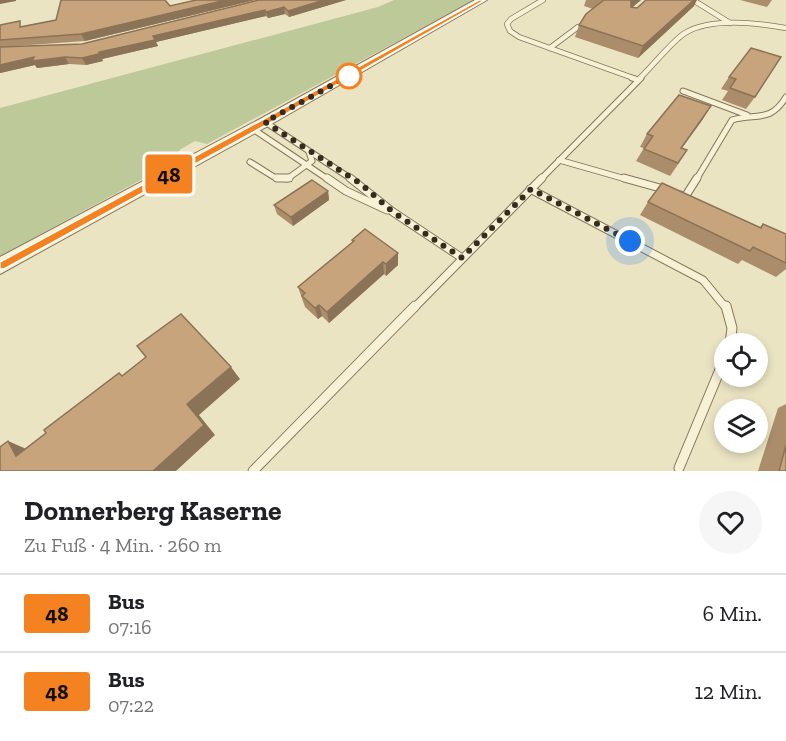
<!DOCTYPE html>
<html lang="de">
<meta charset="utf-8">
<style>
:root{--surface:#fff;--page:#f6f6f6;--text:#202124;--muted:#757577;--line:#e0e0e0}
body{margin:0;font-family:"Zilla Slab",serif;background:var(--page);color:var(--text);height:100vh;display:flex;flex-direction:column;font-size:22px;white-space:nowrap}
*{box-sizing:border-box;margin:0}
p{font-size:20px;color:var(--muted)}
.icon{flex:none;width:33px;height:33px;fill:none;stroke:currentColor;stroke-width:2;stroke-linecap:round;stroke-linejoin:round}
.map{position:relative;height:471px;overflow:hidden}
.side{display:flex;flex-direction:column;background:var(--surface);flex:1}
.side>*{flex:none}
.badge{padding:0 12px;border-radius:4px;font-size:21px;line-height:39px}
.buttons{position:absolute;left:714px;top:333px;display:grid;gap:12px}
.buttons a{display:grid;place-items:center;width:54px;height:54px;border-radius:50%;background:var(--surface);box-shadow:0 3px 9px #0003;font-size:30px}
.you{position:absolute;width:30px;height:30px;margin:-15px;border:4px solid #fff;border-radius:50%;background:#1a73e8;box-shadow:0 0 0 9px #1a73e833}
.map>.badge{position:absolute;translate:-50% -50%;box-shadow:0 0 0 3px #fff}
.round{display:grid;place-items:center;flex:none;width:63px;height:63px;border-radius:32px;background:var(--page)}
.headline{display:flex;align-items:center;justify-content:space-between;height:102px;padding:0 24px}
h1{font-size:28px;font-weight:700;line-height:45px}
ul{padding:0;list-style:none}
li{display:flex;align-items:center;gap:18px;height:78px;padding:0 24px;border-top:2px solid var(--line)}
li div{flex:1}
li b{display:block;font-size:22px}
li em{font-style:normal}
li .badge{min-width:66px;font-weight:700;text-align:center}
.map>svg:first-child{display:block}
.green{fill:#bdc998}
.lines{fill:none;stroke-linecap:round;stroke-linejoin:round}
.service-far3-casing{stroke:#85765b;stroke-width:6}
.service-far2-casing{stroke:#85765b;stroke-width:7}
.service-far1-casing{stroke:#85765b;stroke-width:9}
.service-casing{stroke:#85765b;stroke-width:11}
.tertiary-casing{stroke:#85765b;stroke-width:2}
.service-far3{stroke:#f7f1d6;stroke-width:4.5}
.service-far2{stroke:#f7f1d6;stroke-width:5}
.service-far1{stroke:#f7f1d6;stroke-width:7}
.service{stroke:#f7f1d6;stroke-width:9}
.tertiary{fill:#f7f1d6;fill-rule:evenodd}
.wall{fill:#ab8d6b}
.shaded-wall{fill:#8b7357}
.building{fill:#c7a47c;stroke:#8b7357;stroke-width:1.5}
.line{fill:#f58220;stroke:#fff;stroke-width:1.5}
.walk{stroke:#352c1e;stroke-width:6;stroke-dasharray:0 10.8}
.stop-dot{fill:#fff;stroke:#f58220;stroke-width:3}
</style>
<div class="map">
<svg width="786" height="471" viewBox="0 0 786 471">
<rect width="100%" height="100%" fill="#ebe4c3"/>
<path class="green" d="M394 0H474L207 144 195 141 181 149 163 168 0 256V108L378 7Z"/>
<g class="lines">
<g class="service-far3-casing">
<g id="service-far3">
<path d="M543 0 511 19 507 24 510 31 519 37 636 79"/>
<path d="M693 0 730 23"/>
<path d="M550 48 578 27"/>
<path d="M639 79C652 67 672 41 685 33 711 17 758 23 786 28"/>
</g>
</g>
<g class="service-far2-casing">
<g id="service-far2">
<path d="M632 78 638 80"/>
<path d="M683 91 747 115"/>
<path d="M265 122 353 180"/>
<path d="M253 129 329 180"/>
<path d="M559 160 629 180"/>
<path d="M250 162 274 177 287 179 312 161 309 152"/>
<path d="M540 180 641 78"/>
<path d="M696 180 732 120C757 113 770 123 786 97"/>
</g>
</g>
<g class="service-far1-casing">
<g id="service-far1">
<path d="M277 178H289"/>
<path d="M327 178 346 191 387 210"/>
<path d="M350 178 393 212 462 258"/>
<path d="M624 178 667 190"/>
<path d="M530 189 703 280 726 308"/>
<path d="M680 195 685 197 697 178"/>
<path d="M414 308 542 178"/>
</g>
</g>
<g class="service-casing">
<g id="service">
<path d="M726 306 732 328 730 344"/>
<path d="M679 468 724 360"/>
<path d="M253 471 415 306"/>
</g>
</g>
<g class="tertiary-casing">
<path id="tertiary" d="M475 0H487L270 125 0 274V257L260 119Z"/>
</g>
<use href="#service-far3" class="service-far3"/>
<use href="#service-far2" class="service-far2"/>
<use href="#service-far1" class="service-far1"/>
<use href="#service" class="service"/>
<use href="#tertiary" class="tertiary"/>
</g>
<g class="wall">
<path d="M196 0H255L85 41 2 47 82 44 259 0H346L289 17 285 14 268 18 266 16 156 42 158 46 102 59 103 61 86 65 69 64 37 68 35 65 0 73V25L23 26 56 20 170 6Z"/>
<path d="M586 0H641L632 7 637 8 694 6 638 58 575 37 579 25 593 9 584 6Z"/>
<path d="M740 0H772L767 7Z"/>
<path d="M751 48 755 97 746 109 722 100 728 91 721 89 729 77Z"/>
<path d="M703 119 682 148 679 163 670 176 636 161 644 148 640 147 647 134Z"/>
<path d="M328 191 329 200 293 226 277 214 274 205Z"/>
<path d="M648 202 760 227 763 224 786 234V269L776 277 742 260 738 264 640 215Z"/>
<path d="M352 240 398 265 386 276 384 274 329 323 322 316 318 319 305 307 298 287 353 243Z"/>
<path d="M786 404V471H758L778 408Z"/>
</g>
<g class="shaded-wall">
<path d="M0 0H16V1L0 4Z"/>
<path d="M226 0H255L85 41 81 34Z"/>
<path d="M324 0H346L289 17 288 11Z"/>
<path d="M632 0H641L627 12 631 1Z"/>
<path d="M694 0H697L694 6 638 58 643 46Z"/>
<path d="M284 7 285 14 268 18 266 12Z"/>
<path d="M265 10 266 16 156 42 158 46 102 59 103 61 86 65 82 58 153 36Z"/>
<path d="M34 57H65L69 64 37 68 35 65 0 73V65Z"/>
<path d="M711 106 703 119 673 160 681 148Z"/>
<path d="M328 191 329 200 293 226 291 217Z"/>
<path d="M398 253V265L386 276V264Z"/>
<path d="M383 262 384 274 329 323 327 312Z"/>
<path d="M319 305 322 316 318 319 315 308Z"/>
<path d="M231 367 240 379 199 415 215 435 176 471H153L187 404Z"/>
<path d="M8 441 31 451 16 456Z"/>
</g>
<g class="building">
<path d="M61 0H165L170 6 196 0H226L81 34 0 40V25L20 21V27L56 20Z"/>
<path d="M259 0H324L288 11 284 7 266 12 265 10 153 36 155 40 99 52V54L82 58 65 57 32 61 34 57 0 65V47L82 44Z"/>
<path d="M604 0H632L631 1V7L637 8 646 0H694L643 46 579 25 586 14Z"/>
<path d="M751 48 781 57 755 97 730 88 736 79 729 77Z"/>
<path d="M679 95 711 106 681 148 687 150 678 163 644 149 653 136 647 134Z"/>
<path d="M312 180 328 191 291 217 274 205Z"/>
<path d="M662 183 761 228 763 224 786 234V263L753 247 750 251 648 202Z"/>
<path d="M365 229 398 253 386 264 383 262 327 312 319 305 315 308 302 296 305 293 298 287 354 241 352 240Z"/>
<path d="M181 314 231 367 187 404 204 425 153 471H0V447L8 441 16 456 46 433 44 430 119 373 122 376 146 357 137 346Z"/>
<path d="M786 445V471H779Z"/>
</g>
<path class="line" d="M479 0H485L268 124 4 269H0V262L262 120Z"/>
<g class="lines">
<path class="walk" d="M349 76 265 122 361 184 393 212 462 258 531 189 630 241"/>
</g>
<circle class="stop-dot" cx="349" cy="76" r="12"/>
</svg>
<div class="buttons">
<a><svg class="icon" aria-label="locate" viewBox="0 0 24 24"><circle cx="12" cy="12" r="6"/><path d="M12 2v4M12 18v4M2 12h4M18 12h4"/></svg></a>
<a><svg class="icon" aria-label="layers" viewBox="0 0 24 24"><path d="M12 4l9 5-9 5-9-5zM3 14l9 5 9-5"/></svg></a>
</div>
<div class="you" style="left:630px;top:241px"></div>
<b class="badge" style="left:169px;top:174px;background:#f58220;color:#111">48</b>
</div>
<section class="side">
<div class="headline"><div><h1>Donnerberg Kaserne</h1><p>Zu Fuß · 4 Min. · 260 m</p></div><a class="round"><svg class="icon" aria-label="heart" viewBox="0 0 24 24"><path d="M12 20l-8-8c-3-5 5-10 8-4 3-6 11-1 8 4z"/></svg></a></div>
<ul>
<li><span class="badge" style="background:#f58220;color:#111">48</span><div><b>Bus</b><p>07:16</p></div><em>6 Min.</em></li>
<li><span class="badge" style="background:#f58220;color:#111">48</span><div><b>Bus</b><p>07:22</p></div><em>12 Min.</em></li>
</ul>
</section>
